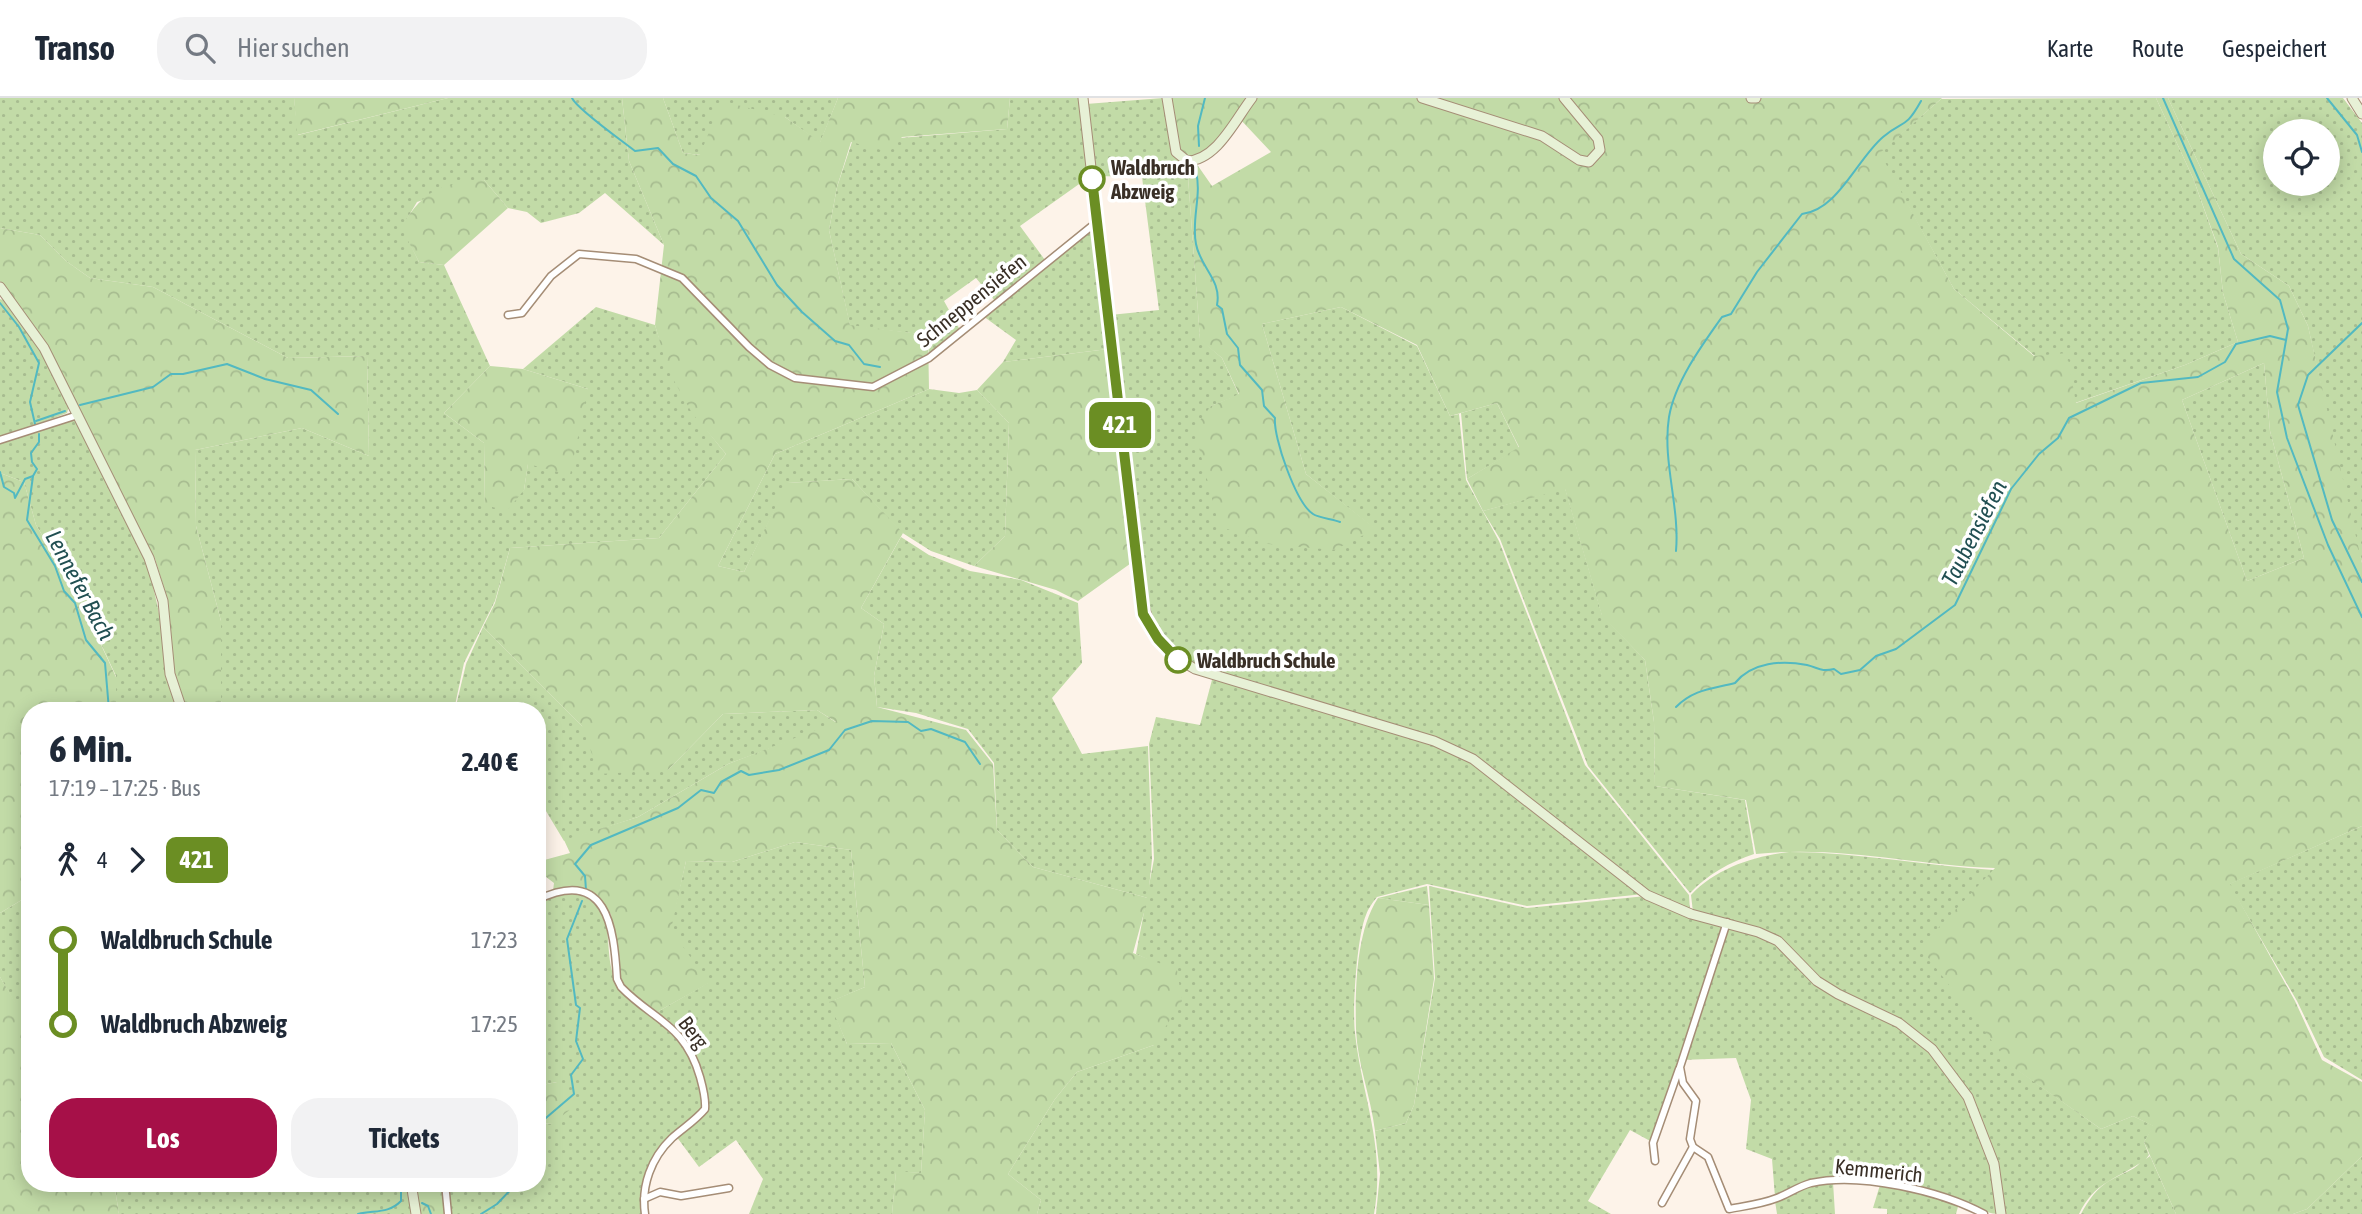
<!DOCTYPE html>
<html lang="de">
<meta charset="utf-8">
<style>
:root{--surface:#fff;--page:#f2f2f3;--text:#1f2937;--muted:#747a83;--line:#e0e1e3;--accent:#a61048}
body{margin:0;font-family:"Asap Condensed",sans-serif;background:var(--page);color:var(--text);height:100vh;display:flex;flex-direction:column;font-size:26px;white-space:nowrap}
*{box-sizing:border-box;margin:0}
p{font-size:23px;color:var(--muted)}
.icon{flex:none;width:38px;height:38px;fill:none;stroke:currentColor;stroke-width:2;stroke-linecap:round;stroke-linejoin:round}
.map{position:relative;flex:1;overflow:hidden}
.drawer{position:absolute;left:21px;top:604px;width:525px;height:490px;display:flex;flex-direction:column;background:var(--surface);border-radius:28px;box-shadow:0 4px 18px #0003}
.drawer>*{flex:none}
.badge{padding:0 14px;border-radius:10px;font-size:24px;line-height:46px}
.tools{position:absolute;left:2263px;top:21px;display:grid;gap:14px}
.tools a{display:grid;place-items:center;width:77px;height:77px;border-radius:50%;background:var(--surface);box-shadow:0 4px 18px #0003;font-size:35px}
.map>.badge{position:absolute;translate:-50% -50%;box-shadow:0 0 0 4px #fff}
.legs{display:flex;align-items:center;gap:10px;height:77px;padding:0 28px;font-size:23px}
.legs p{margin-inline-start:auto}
.head{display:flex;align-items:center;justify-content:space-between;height:119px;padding:0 28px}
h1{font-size:38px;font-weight:700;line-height:52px}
.button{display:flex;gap:14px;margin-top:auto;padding:14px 28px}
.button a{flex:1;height:80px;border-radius:28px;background:var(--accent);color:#fff;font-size:28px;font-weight:700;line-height:80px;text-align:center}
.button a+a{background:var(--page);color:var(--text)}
ul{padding:0 28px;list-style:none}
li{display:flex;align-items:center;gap:24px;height:84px;font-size:26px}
li i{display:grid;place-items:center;width:10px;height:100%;margin:0 9px;background:currentColor}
li i::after{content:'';width:18px;height:18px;margin:-9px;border:5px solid;border-radius:50%;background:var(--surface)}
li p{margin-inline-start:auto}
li:first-child i{background:linear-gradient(#0000 50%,currentColor 0)}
li:last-child i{background:linear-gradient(currentColor 50%,#0000 0)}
header{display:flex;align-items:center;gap:42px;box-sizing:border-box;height:98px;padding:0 35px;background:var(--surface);border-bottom:2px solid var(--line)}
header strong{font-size:33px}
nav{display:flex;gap:38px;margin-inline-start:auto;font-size:24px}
.search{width:490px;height:63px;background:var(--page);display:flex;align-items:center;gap:18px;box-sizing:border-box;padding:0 24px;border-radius:28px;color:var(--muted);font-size:26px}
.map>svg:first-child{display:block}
.grass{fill:url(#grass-dots);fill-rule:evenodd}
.forest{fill:url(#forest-crowns);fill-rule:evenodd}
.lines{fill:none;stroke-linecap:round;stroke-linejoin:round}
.stream{stroke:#52b9c1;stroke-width:2}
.street-casing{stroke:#a58d76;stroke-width:9}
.secondary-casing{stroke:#a58d76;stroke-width:11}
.street{stroke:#fff;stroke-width:6}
.secondary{stroke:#e7f1d6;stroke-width:9}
.line-1-casing{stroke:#fff;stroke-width:16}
.line-1{stroke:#6b8e23;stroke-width:10}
.stop-1-dot{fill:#fff;stroke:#6b8e23;stroke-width:3.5}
.labels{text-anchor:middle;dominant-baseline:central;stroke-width:7;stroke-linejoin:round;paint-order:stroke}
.stop-label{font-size:21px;font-weight:bold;fill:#392f26;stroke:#fff;text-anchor:start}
.street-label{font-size:21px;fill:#392f26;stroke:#fff}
.water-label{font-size:23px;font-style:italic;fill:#214f52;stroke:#fff}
</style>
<header>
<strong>Transo</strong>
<div class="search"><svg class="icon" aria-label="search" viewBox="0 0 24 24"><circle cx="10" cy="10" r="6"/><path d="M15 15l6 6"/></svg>Hier suchen</div>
<nav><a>Karte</a><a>Route</a><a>Gespeichert</a></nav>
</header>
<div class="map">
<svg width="2362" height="1116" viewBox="0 0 2362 1116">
<defs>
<pattern id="grass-dots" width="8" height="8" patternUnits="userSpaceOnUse" patternTransform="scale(1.75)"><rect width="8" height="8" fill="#c2dba7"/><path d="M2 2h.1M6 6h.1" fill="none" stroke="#a7bc90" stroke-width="1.8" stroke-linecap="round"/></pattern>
<pattern id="forest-crowns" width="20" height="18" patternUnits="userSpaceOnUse" patternTransform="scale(1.75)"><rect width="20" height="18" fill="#c2dba7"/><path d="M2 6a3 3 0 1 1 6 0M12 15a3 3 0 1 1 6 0" fill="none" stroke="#a7bc90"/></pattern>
</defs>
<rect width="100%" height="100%" fill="#fdf3e9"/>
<g class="grass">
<path d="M0 0H294L298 37 448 0H622L629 63 664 147 605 95 579 115 541 125 527 114 508 110 484 82 417 104 402 129 419 164 444 167 490 268 444 315 484 345 485 407 524 392 528 365 588 291 523 271 596 209 655 227C672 283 689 311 726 356L659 440 510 450 495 503 464 565 454 612H230L221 603V523L196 428 195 352 302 330 369 358 367 258 288 260 153 189 90 180 66 163 40 137 0 130Z"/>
<path d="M663 0H838L820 45 785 19 701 57 683 55Z"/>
<path d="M1010 0H1081L1089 79 1020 128 1045 162 995 203 976 180 944 203 960 232 929 259 928 237 850 228 829 132 837 89 852 44 1007 31Z"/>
<path d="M1163 0 1187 65 1200 241 1222 260 1239 297 1211 308 1375 431 1306 376 1262 226 1341 209 1417 248 1450 318 1459 316 1466 382 1499 443 1585 667 1689 797 1690 813 1649 794 1473 659 1197 569C1172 555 1160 539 1145 515L1110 217 1159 212 1142 79 1096 78 1086 6Z"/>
<path d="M2156 0 2193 80 2218 150 2223 195 2238 244 2185 267 2075 305 2035 258 1954 191 1879 55 1941 1Z"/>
<path d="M2168 0H2343L2362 25V464L2356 448 2308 228 2289 188 2241 156ZM2275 33H2328V86H2275Z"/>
<path d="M1096 125 1108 251 1003 264 1016 242 983 218Z"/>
<path d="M0 201 6 203 35 242 69 308 67 315 0 341Z"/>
<path d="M2264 265 2270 333 2304 460 2247 483 2182 302Z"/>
<path d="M929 291 959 295 977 292 1009 325 1005 438 974 468 931 453 901 434 852 381 788 385 744 474 718 468 775 356Z"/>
<path d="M1497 305 1519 350 1467 381 1461 315Z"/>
<path d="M74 321C99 369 128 416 146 466 163 513 164 564 178 612H116V578L77 495 36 427 24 384 0 375V345Z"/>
<path d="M1565 390 1602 517 1645 562 1654 624 1655 688 1745 702 1754 756C1730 764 1707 777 1690 795L1588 668 1500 441 1483 413Z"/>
<path d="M901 439 929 457 970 473 1021 482 1078 505 1082 565 1052 600 1082 656 1148 648 1152 761 1148 800 1033 769 997 732 994 665 968 631 916 615 877 609 874 578 884 526 861 510Z"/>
<path d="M483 529 582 628 668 672 723 616 817 612 837 625 728 666 638 719 564 743 543 708 537 707V612H455L466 566Z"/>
<path d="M1213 578 1433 645 1471 662 1644 796 1527 808 1427 786 1377 799C1373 804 1368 811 1366 817 1357 838 1352 911 1355 935 1362 999 1386 1049 1374 1116H1037L1041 1102 1008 1076 1055 1001 1077 974 1154 947 1147 861 1136 856 1154 761 1149 646 1156 619 1200 627Z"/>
<path d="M2362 728V982L2324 959 2297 903 2229 786Z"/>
<path d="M795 744 851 752 865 889 830 904 847 946 891 945 925 1012 921 1075 896 1074 892 1116H749L763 1081 736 1042 699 1069 676 1038 696 1023 707 1001C697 960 694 939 657 914L708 885 670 832 686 763 732 764Z"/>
<path d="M1789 754C1858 754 1926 768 1994 772L1921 849 2012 968 2101 1031 2133 1018 2154 1028 2144 1044 2149 1057 2146 1061 2150 1058 2176 1116H2081C2088 1103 2097 1089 2111 1082 2120 1076 2133 1073 2140 1065 2113 1083 2095 1084 2079 1116H2005L2000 1094 1999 1116C1982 1116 1970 1104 1954 1099 1917 1089 1846 1074 1809 1084 1798 1087 1786 1094 1775 1099L1772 1061 1746 1051 1751 1002 1736 960 1681 962 1652 1044 1630 1032 1588 1103 1611 1116H1376L1380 1076 1375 1033 1406 1025 1414 1007 1435 880 1429 788 1527 810 1646 798 1690 817 1724 826 1685 952 1727 827C1750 834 1773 839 1790 857 1802 868 1811 881 1825 890 1848 905 1874 913 1898 926 1935 947 1961 987 1977 1026L1981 1025C1967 985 1937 944 1899 922 1880 912 1859 906 1840 895 1816 882 1803 857 1780 842 1755 826 1721 821 1693 814L1691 797C1716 770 1754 758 1789 754Z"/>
<path d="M1427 788 1429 807 1378 800Z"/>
<path d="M574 795C621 809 601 848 615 881 619 889 632 897 639 903 682 942 694 951 703 1011L650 1067 644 1079 643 1116H451L448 1085H537V1025L552 1026 557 984 537 988V804L554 796Z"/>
<path d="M30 797V929L29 930 0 879V815Z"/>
<path d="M2362 1058V1116H2293L2307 1111Z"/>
<path d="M1833 1084 1835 1116H1777L1775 1103 1810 1086Z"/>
<path d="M114 1085H406L411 1116H119Z"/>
<path d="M1880 1087 1959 1105 1956 1116H1887V1111L1873 1110Z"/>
</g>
<g class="forest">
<path d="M294 0H448L297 37Z"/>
<path d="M622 0H663L683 55 700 57 721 3 785 19 820 44 838 0H1010L1007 31 902 39 889 54 851 44 837 89 829 132 850 227 928 237 929 291 775 356 718 468 744 474 787 385 852 381 903 435 861 510 884 526 874 578 877 609 966 632 993 666 997 732 1033 769 1148 800 1133 855 1177 872 1182 903 1154 947 1077 974 1055 1001 1008 1076 1041 1102 1037 1116H892L896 1073 921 1075 925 1012 891 945 847 946 829 904 865 889 851 752 795 744 732 764 686 763 671 832 709 885 657 914 628 893 618 880 611 816 575 791 553 793 554 785 537 772V764L570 755 564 742 638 719 728 666 836 624 817 612 723 616 668 672 599 676 582 628 483 529 495 505 510 450 659 440 726 356 692 315 668 272 655 227 664 147 629 63Z"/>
<path d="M1169 0H1249L1210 54 1188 61 1178 53Z"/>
<path d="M1253 0H1942L1880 55 1954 191 2034 258 2067 255 2076 305 2185 267 2238 244 2223 195 2218 149 2193 80 2156 0H2168L2241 156 2289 188 2308 228 2362 465V728L2230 786 2295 903 2322 962 2362 984V1058L2307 1111 2293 1116H2176L2144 1044 2153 1028 2133 1018 2101 1031 2011 968 1920 849 1995 770C1912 767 1839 747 1756 756L1746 702 1655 688 1654 624 1645 562 1602 518 1565 391 1483 413 1467 381 1519 349 1497 305 1450 318 1417 247 1341 209 1262 226 1306 376 1376 431 1334 452 1268 446 1219 428 1194 330 1211 308 1239 296 1222 260 1200 242 1187 65H1196L1212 88 1271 54 1239 20ZM2264 265 2270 333 2304 460 2247 483 2182 302Z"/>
<path d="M484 82 508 110 444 167 419 164 401 129C426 89 440 87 484 82Z"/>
<path d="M0 130 40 137 66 163 90 180 153 189 288 260 367 258 369 358 302 330 195 352 196 428 221 523V603L230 612H185L174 576 168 503 155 461 47 249 0 183Z"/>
<path d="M1108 251 1134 463 1078 503 1056 492 974 468 1005 438 1009 325 977 292 1003 264Z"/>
<path d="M490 268 523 271 588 291 570 377 528 366 524 392 507 413 485 407 484 345 444 315Z"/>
<path d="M0 375 24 384 36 427 77 495 116 579V612H30V797L0 815Z"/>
<path d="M1378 800 1429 807 1434 881 1414 1007 1406 1025 1375 1033C1371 999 1357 965 1356 931 1355 892 1356 833 1378 800Z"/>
<path d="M0 879 30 929V1085H114L119 1116H0Z"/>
<path d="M557 984 577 1006 552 1026 537 1025V988Z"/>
<path d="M415 1085H443L446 1116H420Z"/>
</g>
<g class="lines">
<g class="stream">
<path d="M572 0C577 11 621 42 635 53L658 50 673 66 696 78 711 100 738 123 777 187 802 214 835 243 849 247 864 266 880 269"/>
<path d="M2163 0 2234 161 2280 202 2288 231 2277 294 2287 340 2328 447 2362 519"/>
<path d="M2327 0 2357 37 2362 54"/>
<path d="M1199 48 1198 28 1205 0"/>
<path d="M1196 74C1202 97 1191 122 1196 146 1200 169 1222 182 1217 207L1222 211 1227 236 1238 250 1240 267 1262 292 1264 308 1275 320C1273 339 1296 405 1313 416 1319 420 1332 421 1340 424"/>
<path d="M0 205 19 229 39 265 30 304 35 326"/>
<path d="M2362 225 2308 277 2298 307 2332 422 2362 484"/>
<path d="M80 307 153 289 171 276H183L227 266 265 281 311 292 338 316"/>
<path d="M36 323 65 313"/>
<path d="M39 336V344L31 355 32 364 37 371 33 378 27 422 55 468 64 493 75 505 86 542 105 565 109 612"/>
<path d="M0 374 4 389 14 395 15 400 25 381 33 378"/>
<path d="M1676 453C1680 409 1662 363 1669 319 1675 284 1702 247 1722 219L1731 216 1757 174 1802 116C1838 112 1857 61 1883 39 1903 22 1905 32 1921 3"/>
<path d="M1676 609C1694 591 1712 591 1735 585 1752 564 1782 562 1807 567 1819 570 1821 574 1834 571L1841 576 1860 572 1876 558 1896 551 1955 507 2011 391 2039 356 2058 340 2069 320 2141 285 2198 279 2225 264 2236 246 2270 238 2286 242"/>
<path d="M586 792 585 778 575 766 591 747 678 710 701 692 714 695 721 684 741 673 749 677 779 672 829 652 845 632 872 623 908 624 921 633 931 631 965 644 980 666"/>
<path d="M537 1050 540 1025 574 996 571 977 583 961 576 943 580 910 576 907 567 841 582 803"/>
<path d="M422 1105 428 1108 431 1116"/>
<path d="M358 1116C375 1112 388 1116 401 1103V1085"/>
<path d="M481 1116 497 1106 517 1085"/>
</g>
<g class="street-casing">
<g id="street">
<path d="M508 217 522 215 551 178 579 156 636 161 682 180 749 249 770 267 795 280 873 289 929 260 1098 123"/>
<path d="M0 342 78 317"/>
<path d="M537 802C607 768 614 829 617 881L621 889C654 923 685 926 700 979 703 990 706 1000 705 1011 695 1023 683 1030 672 1040 651 1060 641 1088 645 1116"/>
<path d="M1727 824 1680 969 1683 985 1696 1003 1690 1041 1693 1049 1708 1059 1729 1111C1745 1108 1762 1106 1777 1100 1788 1096 1799 1088 1811 1085 1860 1074 1941 1093 1984 1116"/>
<path d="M1655 1063 1653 1045 1679 971"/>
<path d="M445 1085 448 1116"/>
<path d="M644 1101 660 1094 681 1098 729 1090"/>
<path d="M1662 1105 1693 1049"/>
</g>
</g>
<g class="secondary-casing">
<g id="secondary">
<path d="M1083 0 1136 462C1143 512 1147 545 1195 571L1434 643 1473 661 1647 797 1691 816 1758 834 1778 843 1817 883 1838 896 1899 925 1932 951 1968 999 1994 1066 2001 1116"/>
<path d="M1167 0 1176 54 1187 63C1217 62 1235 22 1252 0"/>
<path d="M1422 0 1542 38 1579 62 1589 64 1600 52 1598 41 1564 0"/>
<path d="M1751 0H1756"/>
<path d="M2352 0 2362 16"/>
<path d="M0 189 44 250 149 460 163 503 170 576 182 612"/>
<path d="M411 1085 416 1116"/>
</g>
</g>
<use href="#street" class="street"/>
<use href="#secondary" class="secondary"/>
</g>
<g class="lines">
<g class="line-1-casing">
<path id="line-1" d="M1092 81 1143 516 1158 541 1178 562"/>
</g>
<use href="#line-1" class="line-1"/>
</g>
<g class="stop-1-dot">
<circle cx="1092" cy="81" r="12"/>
<circle cx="1178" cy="562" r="12"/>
</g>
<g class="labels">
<g class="stop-label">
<text x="1111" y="69">Waldbruch<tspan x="1111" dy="24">Abzweig</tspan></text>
<text x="1197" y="562">Waldbruch Schule</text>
</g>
<g class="street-label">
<text transform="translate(971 202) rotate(-39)">Schneppensiefen</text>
<text transform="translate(694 934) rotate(53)">Berg</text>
<text transform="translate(1879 1072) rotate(6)">Kemmerich</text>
</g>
<g class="water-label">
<text transform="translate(1974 435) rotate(-63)">Taubensiefen</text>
<text transform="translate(80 487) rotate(62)">Lennefer Bach</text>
</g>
</g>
</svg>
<div class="tools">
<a><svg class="icon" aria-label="locate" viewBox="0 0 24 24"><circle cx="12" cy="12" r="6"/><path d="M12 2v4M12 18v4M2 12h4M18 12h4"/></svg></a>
</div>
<b class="badge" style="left:1120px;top:327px;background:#6b8e23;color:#fff">421</b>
<section class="drawer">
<div class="head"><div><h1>6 Min.</h1><p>17:19 – 17:25 · Bus</p></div><b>2.40 €</b></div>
<div class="legs"><svg class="icon" aria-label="walk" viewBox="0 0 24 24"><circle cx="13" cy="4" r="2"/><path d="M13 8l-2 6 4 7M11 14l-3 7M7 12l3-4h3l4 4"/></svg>4<svg class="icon" aria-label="forward" viewBox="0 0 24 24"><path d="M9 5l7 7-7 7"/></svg><b class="badge" style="background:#6b8e23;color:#fff">421</b></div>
<ul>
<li><i style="color:#6b8e23"></i><b>Waldbruch Schule</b><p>17:23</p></li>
<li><i style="color:#6b8e23"></i><b>Waldbruch Abzweig</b><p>17:25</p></li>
</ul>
<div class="button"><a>Los</a><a>Tickets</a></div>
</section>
</div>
